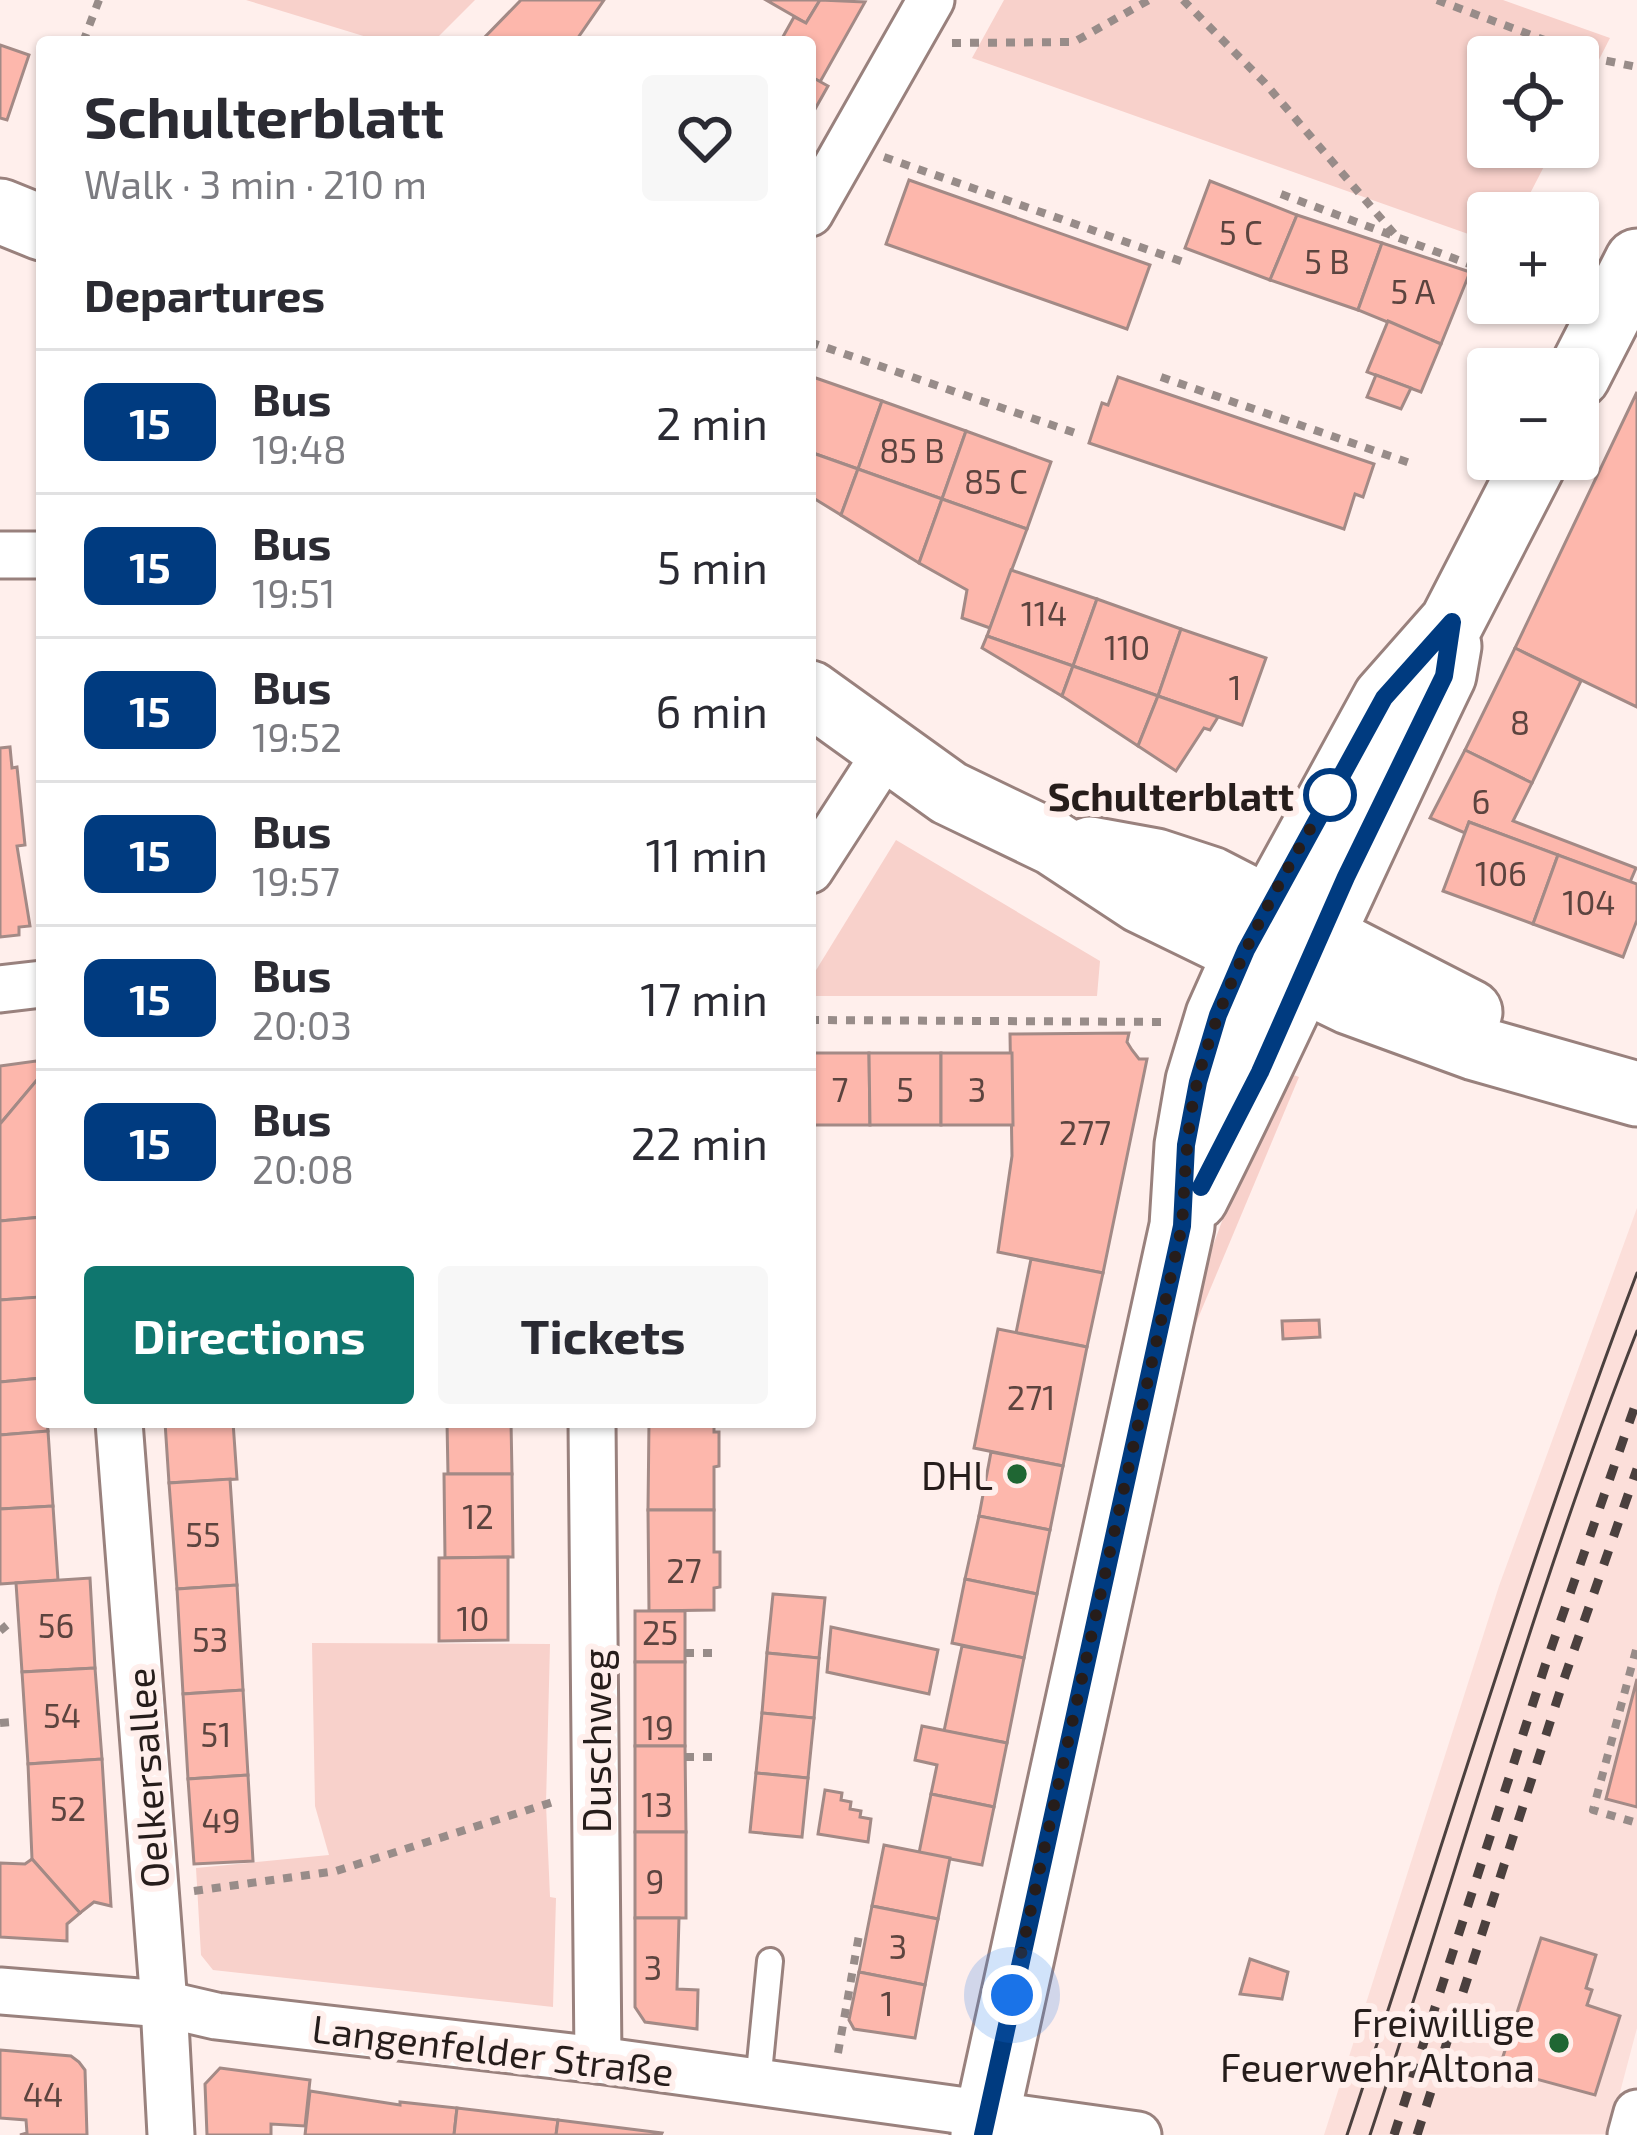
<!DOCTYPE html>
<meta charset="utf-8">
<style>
:root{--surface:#fff;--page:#f7f7f7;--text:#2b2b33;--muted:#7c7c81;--line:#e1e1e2;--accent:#0f766e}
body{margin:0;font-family:"Exo 2",sans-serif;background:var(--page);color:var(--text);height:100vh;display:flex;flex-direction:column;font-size:45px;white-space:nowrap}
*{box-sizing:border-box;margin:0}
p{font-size:39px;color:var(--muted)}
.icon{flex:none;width:66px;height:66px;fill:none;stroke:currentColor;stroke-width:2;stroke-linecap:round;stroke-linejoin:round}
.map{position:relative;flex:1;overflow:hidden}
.drawer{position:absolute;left:36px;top:36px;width:780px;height:1392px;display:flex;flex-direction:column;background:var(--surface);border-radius:12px;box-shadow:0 3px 9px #0004}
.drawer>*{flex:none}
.badge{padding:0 24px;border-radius:18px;font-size:42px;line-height:78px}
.fabs{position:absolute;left:1467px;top:36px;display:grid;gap:24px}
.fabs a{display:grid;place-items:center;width:132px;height:132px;border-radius:12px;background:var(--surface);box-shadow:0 3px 9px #0004;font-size:60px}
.you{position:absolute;width:60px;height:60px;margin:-30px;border:9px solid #fff;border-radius:50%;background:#1a73e8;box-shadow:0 0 0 18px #1a73e833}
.map>.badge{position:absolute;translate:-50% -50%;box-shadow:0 0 0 6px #fff}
h2{padding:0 48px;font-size:45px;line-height:108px}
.round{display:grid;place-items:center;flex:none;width:126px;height:126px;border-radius:12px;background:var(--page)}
.summary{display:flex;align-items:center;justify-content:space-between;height:204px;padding:0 48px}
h1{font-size:57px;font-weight:700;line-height:90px}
.action{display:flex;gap:24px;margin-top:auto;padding:24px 48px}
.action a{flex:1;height:138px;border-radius:12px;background:var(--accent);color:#fff;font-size:48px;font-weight:700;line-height:138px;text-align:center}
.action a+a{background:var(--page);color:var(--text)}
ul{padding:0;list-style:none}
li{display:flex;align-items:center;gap:36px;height:144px;padding:0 48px;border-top:3px solid var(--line)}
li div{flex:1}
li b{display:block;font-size:45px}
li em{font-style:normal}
li .badge{min-width:132px;font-weight:700;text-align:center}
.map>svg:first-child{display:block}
.built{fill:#fcdfda}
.green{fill:#f8d1cb}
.building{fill:#fdb7ac;stroke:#a38a86;stroke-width:3}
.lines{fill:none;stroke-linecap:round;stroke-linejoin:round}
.lane-casing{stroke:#99817d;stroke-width:30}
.street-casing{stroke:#99817d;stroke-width:51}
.secondary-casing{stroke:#99817d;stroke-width:69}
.path{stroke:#988c89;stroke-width:8;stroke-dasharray:9 9;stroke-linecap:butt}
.lane{stroke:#fff;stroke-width:24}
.street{stroke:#fff;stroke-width:45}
.secondary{stroke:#fff;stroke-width:63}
.tram{stroke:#4b403e;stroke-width:3}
.rail{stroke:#4b403e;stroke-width:9;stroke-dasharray:15 15;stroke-linecap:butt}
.line-casing{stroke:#fff;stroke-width:27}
.line{stroke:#003b80;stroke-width:18}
.walk{stroke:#261d1b;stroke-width:12;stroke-dasharray:0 21.6}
.stop-dot{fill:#fff;stroke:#003b80;stroke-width:6}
.poi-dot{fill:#1f6633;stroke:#ffefec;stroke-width:4.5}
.labels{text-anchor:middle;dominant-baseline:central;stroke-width:12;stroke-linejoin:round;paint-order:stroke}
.number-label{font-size:33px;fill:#5c443f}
.stop-label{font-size:39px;font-weight:bold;fill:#261d1b;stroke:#ffefec;text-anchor:end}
.poi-label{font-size:39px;fill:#261d1b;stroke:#ffefec;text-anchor:end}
.street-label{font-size:39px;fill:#261d1b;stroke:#ffefec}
</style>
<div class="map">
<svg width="1637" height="2135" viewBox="0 0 1637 2135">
<rect width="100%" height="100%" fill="#ffefec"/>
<path class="built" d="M1637 1208V2028L1609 2134 1324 2135 1499 1586Z"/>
<g class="green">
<path d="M246 0H475L433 42H383Z"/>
<path d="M1004 0H1503L1610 38 1578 101V57H1488V147H1554L1520 213H1488V241L972 58Z"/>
<path d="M896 840 1100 961 1097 996H815L810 980Z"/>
<path d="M1278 1069 1299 1077 1196 1323 1186 1319Z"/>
<path d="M312 1643 550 1644 546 1804 550 1897 556 1898 553 2007 213 1970 201 1955 196 1868 329 1855 315 1806Z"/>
</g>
<g class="building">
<path d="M521 0H604L575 42H480Z"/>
<path d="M766 0H820L806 23Z"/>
<path d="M820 0 865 2 820 82 810 76V42H780L794 17 806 23Z"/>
<path d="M0 45 29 55 7 120 0 118Z"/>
<path d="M810 76 828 86 810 118Z"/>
<path d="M909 180 1150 265 1127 329 886 244Z"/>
<path d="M1210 181 1297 215 1270 280 1185 248Z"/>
<path d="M1297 215 1382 243 1358 310 1270 280Z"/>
<path d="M1382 243 1470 272 1441 344 1358 310Z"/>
<path d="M1388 321 1441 344 1421 392 1367 372Z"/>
<path d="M1376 375 1411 388 1401 409 1367 397Z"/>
<path d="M810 376 882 401 858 469 810 452Z"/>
<path d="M1118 377 1374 464 1363 497 1355 494 1344 529 1089 443 1102 403 1108 405Z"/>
<path d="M1637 392V707L1515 648Z"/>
<path d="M882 401 966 431 942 499 858 469Z"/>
<path d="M966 431 1051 462 1027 529 942 499Z"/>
<path d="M810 452 858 469 841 515 810 496Z"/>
<path d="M858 469 942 499 919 563 841 515Z"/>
<path d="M942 499 1027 529 990 628 962 618 967 590 919 563Z"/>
<path d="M1011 570 1097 599 1073 666 987 636Z"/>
<path d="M1097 599 1181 629 1158 696 1073 666Z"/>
<path d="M1181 629 1266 658 1242 725 1158 696Z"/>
<path d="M987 636 1073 666 1062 696 982 648Z"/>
<path d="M1515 648 1581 681 1532 783 1465 750Z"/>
<path d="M1073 666 1158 696 1138 746 1062 696Z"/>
<path d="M1158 696 1218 717 1210 730 1204 728 1176 771 1138 746Z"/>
<path d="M10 747 12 768 17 767 25 845 17 846 30 926 19 927V935L0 937V748Z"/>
<path d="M1465 750 1532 783 1513 821 1636 868 1630 882 1469 822 1465 833 1430 818Z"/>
<path d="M1469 822 1558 855 1533 924 1443 891Z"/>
<path d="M1558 855 1637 884V920L1623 957 1533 924Z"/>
<path d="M1129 1033 1127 1042 1132 1050 1139 1059H1147L1103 1273 998 1252 1012 1156 1010 1034Z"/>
<path d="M810 1053H869L870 1125H810Z"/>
<path d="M869 1053H941V1125H870Z"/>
<path d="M941 1053H1012L1013 1125H941Z"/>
<path d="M36 1061 42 1065V1074L0 1124V1066Z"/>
<path d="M42 1074V1217L0 1221V1124Z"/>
<path d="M42 1217V1297L0 1300V1221Z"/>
<path d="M1031 1259 1103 1273 1087 1347 1016 1333Z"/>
<path d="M39 1297 42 1378 0 1382V1300Z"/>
<path d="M1319 1320 1320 1337 1283 1339 1282 1321Z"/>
<path d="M998 1329 1087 1347 1063 1466 974 1448Z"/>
<path d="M42 1378V1422H47L48 1431 0 1435V1382Z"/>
<path d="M165 1422H233L237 1479 169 1483Z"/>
<path d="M447 1422H511L512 1474H448Z"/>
<path d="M649 1422H714V1432H719V1466L714 1467V1510H648Z"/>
<path d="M48 1431 53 1506 0 1509V1435Z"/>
<path d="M991 1452 1063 1466 1050 1530 979 1516Z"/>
<path d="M444 1474H512L513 1557 445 1558Z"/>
<path d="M230 1479 237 1585 177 1589 169 1483Z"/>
<path d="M53 1506 58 1580 0 1584V1509Z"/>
<path d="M648 1510H714V1552H720V1587L714 1588V1610L649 1611Z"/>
<path d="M979 1516 1050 1530 1037 1594 965 1579Z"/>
<path d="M508 1557V1640L439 1641V1558Z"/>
<path d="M90 1578 95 1668 22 1672 16 1583Z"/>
<path d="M965 1579 1037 1594 1024 1658 952 1643Z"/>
<path d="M237 1585 243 1690 183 1694 177 1589Z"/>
<path d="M773 1594 825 1598 819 1658 767 1653Z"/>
<rect x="635" y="1611" width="50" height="51"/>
<path d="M831 1627 938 1650 929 1694 827 1672Z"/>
<path d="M962 1646 1024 1658 1007 1743 944 1731Z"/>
<path d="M767 1653 819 1658 814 1718 762 1713Z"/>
<rect x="635" y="1662" width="50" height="84"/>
<path d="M95 1668 102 1759 28 1764 22 1672Z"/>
<path d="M1637 1679V1807L1606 1799Z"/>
<path d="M243 1690 248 1775 188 1779 183 1694Z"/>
<path d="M762 1713 814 1718 808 1778 756 1773Z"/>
<path d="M922 1726 1007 1743 994 1807 931 1794 937 1765 915 1760Z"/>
<path d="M635 1746H685L686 1832H635Z"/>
<path d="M102 1759 111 1906 94 1902 80 1913 32 1859 28 1764Z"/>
<path d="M756 1773 808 1778 802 1837 750 1832Z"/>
<path d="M248 1775 253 1861 194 1864 188 1779Z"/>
<path d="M825 1790 842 1793 841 1800 851 1802 850 1809 861 1811 860 1817 871 1819 868 1842 818 1834Z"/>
<path d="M931 1794 994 1807 982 1865 919 1853Z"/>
<rect x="635" y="1832" width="51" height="86"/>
<path d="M884 1845 950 1858 938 1919 872 1906Z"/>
<path d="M32 1859 80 1913 67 1924V1941L0 1937V1863L25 1864Z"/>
<path d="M872 1906 938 1919 925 1985 859 1972Z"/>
<path d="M635 1918H679L677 1989 698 1990 697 2029 645 2022 635 2007Z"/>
<path d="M1541 1938 1596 1955 1586 1988 1592 1990 1587 2005 1620 2016 1595 2095 1499 2069Z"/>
<path d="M1250 1959 1288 1972 1282 1999 1240 1994Z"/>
<path d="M859 1972 925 1985 915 2038 854 2029 849 2020Z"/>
<path d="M0 2050 71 2056 79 2062 85 2070 87 2135H20L27 2133 26 2120 0 2118Z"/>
<path d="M220 2068 310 2080 305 2126 271 2124V2135H207L205 2084Z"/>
<path d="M310 2091 400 2105V2102L457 2108 454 2135H305Z"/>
<path d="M457 2108 558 2120 556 2135H454Z"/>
<path d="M558 2120 662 2133 661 2135H556Z"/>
</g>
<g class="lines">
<g class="lane-casing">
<path id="lane" d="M758 2083 770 1961"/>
</g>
<g class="street-casing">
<g id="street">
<path d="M810 213 931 0"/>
<path d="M0 555H42"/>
<path d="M810 870 887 751"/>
<path d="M0 989 42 984"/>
<path d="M119 1422 164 2004 171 2135"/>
<path d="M592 1422 598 2060"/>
<path d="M0 1991 164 2004 216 2016 598 2060 1138 2135"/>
<path d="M1631 2135 1637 2113"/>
</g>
</g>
<g class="secondary-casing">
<g id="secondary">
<path d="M0 211 42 228"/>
<path d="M1578 376 1637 261"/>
<path d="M810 693 949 793 1053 843 1141 901 1349 1002 1475 1048 1637 1094"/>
<path d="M1090 849 1156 861 1211 879 1470 1012"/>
<path d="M1196 1198C1283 1026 1360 849 1444 675L1449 646"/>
<path d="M983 2135 1182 1226 1187 1145 1198 1081 1218 1015 1247 950 1385 698 1452 622 1536 459"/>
</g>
</g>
<g class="path">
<path d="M1183 0 1264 82 1397 237"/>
<path d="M1437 0 1593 58 1637 67"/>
<path d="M83 42 99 0"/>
<path d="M952 43 1074 42 1149 0"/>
<path d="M884 157 1186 263"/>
<path d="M1281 194 1488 271"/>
<path d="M810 342 1081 435"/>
<path d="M1161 377 1413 464"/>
<path d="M810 1020 1168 1022"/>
<path d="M0 1631 7 1625"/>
<path d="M1636 1650 1593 1810 1637 1823"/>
<path d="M685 1653H716"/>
<path d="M0 1723 12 1722"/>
<path d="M685 1757H716"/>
<path d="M194 1891 336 1871 556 1801"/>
<path d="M838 2053 859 1935"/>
</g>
<use href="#lane" class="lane"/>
<use href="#street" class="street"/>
<use href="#secondary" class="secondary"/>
<g class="tram">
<path d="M1347 2135C1443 1847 1529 1557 1637 1273"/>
<path d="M1370 2135C1459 1867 1534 1594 1637 1331"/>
</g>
<g class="rail">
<path d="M1394 2135 1545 1666 1637 1400"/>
<path d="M1417 2135 1564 1679 1637 1469"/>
</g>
</g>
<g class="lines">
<g class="line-casing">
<path id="line" d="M983 2135 1182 1226 1186 1145 1198 1082 1218 1015 1246 950 1384 698 1452 622 1444 676 1346 877 1260 1072 1201 1187"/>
</g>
<use href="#line" class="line"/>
<path class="walk" d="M1012 1995 1182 1226C1185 1177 1186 1127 1198 1079 1224 979 1278 883 1330 795"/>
</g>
<circle class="stop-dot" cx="1330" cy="795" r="24"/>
<g class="poi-dot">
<circle cx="1017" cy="1474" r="12"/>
<circle cx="1559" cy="2043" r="12"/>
</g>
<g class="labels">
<g class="number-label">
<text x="1241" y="232">5 C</text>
<text x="1327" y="261">5 B</text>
<text x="1413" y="291">5 A</text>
<text x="912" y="450">85 B</text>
<text x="996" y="481">85 C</text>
<text x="1044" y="613">114</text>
<text x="1127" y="647">110</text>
<text x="1235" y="687">1</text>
<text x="1520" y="722">8</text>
<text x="1481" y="801">6</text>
<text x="1501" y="873">106</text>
<text x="1589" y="902">104</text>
<text x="840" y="1089">7</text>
<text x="905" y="1089">5</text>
<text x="977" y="1089">3</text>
<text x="1085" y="1132">277</text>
<text x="1031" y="1397">271</text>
<text x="478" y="1516">12</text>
<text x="203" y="1534">55</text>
<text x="684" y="1570">27</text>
<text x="473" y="1618">10</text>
<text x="56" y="1625">56</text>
<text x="660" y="1632">25</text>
<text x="210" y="1639">53</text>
<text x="62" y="1715">54</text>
<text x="658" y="1727">19</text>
<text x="216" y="1734">51</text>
<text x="657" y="1804">13</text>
<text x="68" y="1808">52</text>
<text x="221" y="1820">49</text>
<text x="655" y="1881">9</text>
<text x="898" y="1946">3</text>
<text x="653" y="1967">3</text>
<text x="887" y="2003">1</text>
<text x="43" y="2094">44</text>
</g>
<g class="stop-label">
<text x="1294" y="795">Schulterblatt</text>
</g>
<g class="poi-label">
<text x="993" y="1474">DHL</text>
<text x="1535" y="2021">Freiwillige<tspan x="1535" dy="45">Feuerwehr Altona</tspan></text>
</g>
<g class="street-label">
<text transform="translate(595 1741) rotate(-90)">Duschweg</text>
<text transform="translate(146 1778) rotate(-94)">Oelkersallee</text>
<text transform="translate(493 2049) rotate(7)">Langenfelder Straße</text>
</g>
</g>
</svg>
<div class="fabs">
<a><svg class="icon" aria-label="locate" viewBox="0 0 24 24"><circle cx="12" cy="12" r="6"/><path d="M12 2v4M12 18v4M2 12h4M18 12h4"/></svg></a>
<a>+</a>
<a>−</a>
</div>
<div class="you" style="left:1012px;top:1995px"></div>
<section class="drawer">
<div class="summary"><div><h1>Schulterblatt</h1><p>Walk · 3 min · 210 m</p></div><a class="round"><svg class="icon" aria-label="heart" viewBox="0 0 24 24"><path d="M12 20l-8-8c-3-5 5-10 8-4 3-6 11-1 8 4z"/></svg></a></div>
<h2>Departures</h2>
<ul>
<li><span class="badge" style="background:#003b80;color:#fff">15</span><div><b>Bus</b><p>19:48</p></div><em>2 min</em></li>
<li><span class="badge" style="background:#003b80;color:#fff">15</span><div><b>Bus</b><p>19:51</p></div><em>5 min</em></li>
<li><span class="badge" style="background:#003b80;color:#fff">15</span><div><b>Bus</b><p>19:52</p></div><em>6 min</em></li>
<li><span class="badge" style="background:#003b80;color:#fff">15</span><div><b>Bus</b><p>19:57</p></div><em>11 min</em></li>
<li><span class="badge" style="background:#003b80;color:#fff">15</span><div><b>Bus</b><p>20:03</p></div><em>17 min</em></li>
<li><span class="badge" style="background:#003b80;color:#fff">15</span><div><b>Bus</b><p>20:08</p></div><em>22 min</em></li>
</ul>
<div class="action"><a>Directions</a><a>Tickets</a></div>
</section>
</div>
